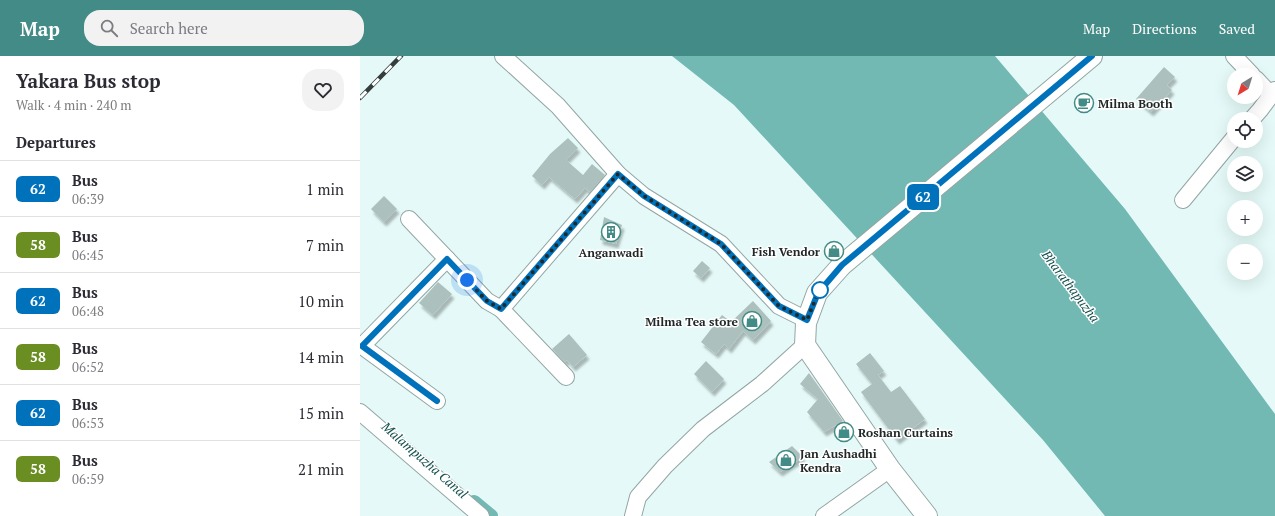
<!DOCTYPE html>
<meta charset="utf-8">
<style>
:root{--surface:#fff;--page:#f2f2f3;--text:#2b2b33;--muted:#7c7c81;--line:#e1e1e2;--accent:#438b86}
body{margin:0;font-family:"PT Serif",serif;background:var(--page);color:var(--text);height:100vh;display:flex;flex-direction:column;font-size:15px;white-space:nowrap}
*{box-sizing:border-box;margin:0}
p{font-size:13px;color:var(--muted)}
.icon{flex:none;width:22px;height:22px;fill:none;stroke:currentColor;stroke-width:2;stroke-linecap:round;stroke-linejoin:round}
.map{position:relative;flex:1;overflow:hidden}
.side{display:flex;flex-direction:column;background:var(--surface);width:360px}
.side>*{flex:none}
.badge{padding:0 8px;border-radius:6px;font-size:14px;line-height:26px}
.needle{width:26px;rotate:218deg}
.fabs{position:absolute;left:867px;top:12px;display:grid;gap:8px}
.fabs a{display:grid;place-items:center;width:36px;height:36px;border-radius:50%;background:var(--surface);box-shadow:0 4px 16px #0002;font-size:20px}
.you{position:absolute;width:20px;height:20px;margin:-10px;border:3px solid #fff;border-radius:50%;background:#1a73e8;box-shadow:0 0 0 6px #1a73e833}
.map>.badge{position:absolute;translate:-50% -50%;box-shadow:0 0 0 2px #fff}
h2{padding:0 16px;font-size:15px;line-height:36px}
.round{display:grid;place-items:center;flex:none;width:42px;height:42px;border-radius:16px;background:var(--page)}
.head{display:flex;align-items:center;justify-content:space-between;height:68px;padding:0 16px}
h1{font-size:19px;font-weight:700;line-height:30px}
ul{padding:0;list-style:none}
li{display:flex;align-items:center;gap:12px;height:56px;padding:0 16px;border-top:1px solid var(--line)}
li div{flex:1}
li b{display:block;font-size:15px}
li em{font-style:normal}
li .badge{min-width:44px;font-weight:700;text-align:center}
header{display:flex;align-items:center;gap:24px;box-sizing:border-box;height:56px;padding:0 20px;background:var(--accent);color:#fff}
header strong{font-size:19px}
nav{display:flex;gap:22px;margin-inline-start:auto;font-size:14px}
.search{width:280px;height:36px;background:var(--page);display:flex;align-items:center;gap:10px;box-sizing:border-box;padding:0 14px;border-radius:16px;color:var(--muted);font-size:15px}
main{display:flex;flex:1;min-height:0}
.map>svg:first-child{display:block}
.water{fill:#73b9b3}
.lines{fill:none;stroke-linecap:round;stroke-linejoin:round}
.canal{stroke:#73b9b3;stroke-width:14}
.building{fill:#acc0be;filter:url(#shadow)}
.minor-casing{stroke:#92a6a4;stroke-width:18}
.major-casing{stroke:#92a6a4;stroke-width:22}
.minor{stroke:#fff;stroke-width:16}
.major{stroke:#fff;stroke-width:20}
.rail-casing{stroke:#353e3d;stroke-width:4.5}
.rail{stroke:#fff;stroke-width:3;stroke-dasharray:9;stroke-linecap:butt}
.line-casing{stroke:#fff;stroke-width:9}
.line{stroke:#0072bc;stroke-width:6}
.walk{stroke:#212928;stroke-width:4;stroke-dasharray:0 7.2}
.stop-dot{fill:#fff;stroke:#0072bc;stroke-width:2}
.labels{text-anchor:middle;dominant-baseline:central;stroke-width:3;stroke-linejoin:round;paint-order:stroke}
.poi-label{font-size:12px;font-weight:bold;fill:#212928;stroke:#fff;text-anchor:start}
.water-label{font-size:13px;font-style:italic;fill:#13514d;stroke:#fff}
</style>
<header>
<strong>Map</strong>
<div class="search"><svg class="icon" aria-label="search" viewBox="0 0 24 24"><circle cx="10" cy="10" r="6"/><path d="M15 15l6 6"/></svg>Search here</div>
<nav><a>Map</a><a>Directions</a><a>Saved</a></nav>
</header>
<main>
<section class="side">
<div class="head"><div><h1>Yakara Bus stop</h1><p>Walk · 4 min · 240 m</p></div><a class="round"><svg class="icon" aria-label="heart" viewBox="0 0 24 24"><path d="M12 20l-8-8c-3-5 5-10 8-4 3-6 11-1 8 4z"/></svg></a></div>
<h2>Departures</h2>
<ul>
<li><span class="badge" style="background:#0072bc;color:#fff">62</span><div><b>Bus</b><p>06:39</p></div><em>1 min</em></li>
<li><span class="badge" style="background:#6b8e23;color:#fff">58</span><div><b>Bus</b><p>06:45</p></div><em>7 min</em></li>
<li><span class="badge" style="background:#0072bc;color:#fff">62</span><div><b>Bus</b><p>06:48</p></div><em>10 min</em></li>
<li><span class="badge" style="background:#6b8e23;color:#fff">58</span><div><b>Bus</b><p>06:52</p></div><em>14 min</em></li>
<li><span class="badge" style="background:#0072bc;color:#fff">62</span><div><b>Bus</b><p>06:53</p></div><em>15 min</em></li>
<li><span class="badge" style="background:#6b8e23;color:#fff">58</span><div><b>Bus</b><p>06:59</p></div><em>21 min</em></li>
</ul>
</section>
<div class="map">
<svg width="915" height="460" viewBox="0 0 915 460">
<defs>
<filter id="shadow"><feDropShadow dx="2.5" dy="4.5" stdDeviation="1" flood-color="#0004"/></filter>
</defs>
<rect width="100%" height="100%" fill="#e5faf8"/>
<path class="water" d="M312 0H635L765 153 915 358V460H745L683 384 374 49Z"/>
<g class="lines">
<path class="canal" d="M114 446 131 460"/>
</g>
<g class="building">
<path d="M804 11 815 21 807 29 812 34 791 56 776 43Z"/>
<path d="M208 82 218 92 206 104 223 119 232 108 245 119 230 136 225 132 215 143 189 121 182 129 172 120 190 98Z"/>
<path d="M24 140 37 153 24 166 11 153Z"/>
<path d="M244 161 262 169 256 188 240 184Z"/>
<path d="M342 205 350 212 341 222 333 215Z"/>
<path d="M78 226 92 238 73 259 59 247Z"/>
<path d="M393 245 411 265 393 284 383 275 369 293 364 288 356 298 341 286 362 259 371 266Z"/>
<path d="M209 278 227 299 213 311 207 304 205 306 192 293Z"/>
<path d="M510 297 524 315 518 319 531 336 540 330 565 363 537 384 501 336 512 328 496 308Z"/>
<path d="M346 305 364 323 352 336 334 318Z"/>
<path d="M449 317 483 365 464 376 447 356 458 343 440 328Z"/>
<path d="M432 390 443 401 420 416 409 406Z"/>
</g>
<g class="lines">
<g class="minor-casing">
<g id="minor">
<path d="M143 0 198 50 258 118 284 140 361 188 419 250 447 264"/>
<path d="M874 0 892 19"/>
<path d="M896 23 911 39"/>
<path d="M892 63 900 54 915 34"/>
<path d="M823 144 874 82"/>
<path d="M49 163 127 245 141 253"/>
<path d="M206 321 141 253 258 118"/>
<path d="M77 345 2 290 87 203"/>
<path d="M0 356 121 460"/>
<path d="M273 460 278 441 305 410 343 373 402 328 445 289"/>
<path d="M464 460 530 413"/>
</g>
</g>
<g class="major-casing">
<path id="major" d="M567 460 530 413 445 289 446 267 457 237 482 209 732 0"/>
</g>
<use href="#minor" class="minor"/>
<use href="#major" class="major"/>
<g class="rail-casing">
<path id="rail" d="M0 42 41 0"/>
</g>
<use href="#rail" class="rail"/>
</g>
<g class="lines">
<g class="line-casing">
<path id="line" d="M77 345 2 290 87 203 127 245 141 253 258 118 284 140 361 188 419 250 447 264 458 237 482 209 732 0"/>
</g>
<use href="#line" class="line"/>
<path class="walk" d="M107 224 127 245 141 253 258 118 284 140 361 188 419 250 447 264 458 237 460 234"/>
</g>
<defs>
<g id="cafe-ring" transform="scale(1)"><circle r="9.5" fill="#fff" stroke="#438b86" stroke-width="1.5"/><path d="M-5.5-4.5H6V0H3Q3 3.5 0 3.5H-2.5Q-5.5 3.5-5.5 0ZM3-3.2v2h1.7v-2ZM-6 4.5H4V6H-6Z" fill="#438b86"/></g>
<g id="building-ring" transform="scale(1)"><circle r="9.5" fill="#fff" stroke="#438b86" stroke-width="1.5"/><path d="M-4-6H4V6H1V3H-1V6H-4ZM-2.5-4.3h1.7v1.8h-1.7ZM.8-4.3h1.7v1.8H.8ZM-2.5-1h1.7V.8h-1.7ZM.8-1h1.7V.8H.8Z" fill="#438b86"/></g>
<g id="shop-ring" transform="scale(1)"><circle r="9.5" fill="#fff" stroke="#438b86" stroke-width="1.5"/><path d="M-5-2.5h2.3a2.7 3.5 0 0 1 5.4 0H5L5.5 6h-11ZM-1.5-2.5h3a1.5 2.3 0 0 0-3 0Z" fill="#438b86"/></g>
</defs>
<g fill-rule="evenodd">
<use href="#cafe-ring" x="724" y="47"/>
<use href="#building-ring" x="251" y="176"/>
<use href="#shop-ring" x="474" y="195"/>
<use href="#shop-ring" x="392" y="265"/>
<use href="#shop-ring" x="484" y="376"/>
<use href="#shop-ring" x="426" y="404"/>
</g>
<circle class="stop-dot" cx="460" cy="234" r="8"/>
<g class="labels">
<g class="poi-label">
<text x="738" y="47">Milma Booth</text>
<text x="460" y="195" text-anchor="end">Fish Vendor</text>
<text x="251" y="196" text-anchor="middle">Anganwadi</text>
<text x="378" y="265" text-anchor="end">Milma Tea store</text>
<text x="498" y="376">Roshan Curtains</text>
<text x="440" y="397">Jan Aushadhi<tspan x="440" dy="14">Kendra</tspan></text>
</g>
<g class="water-label">
<text transform="translate(711 230) rotate(53)">Bharathapuzha</text>
<text transform="translate(65 404) rotate(41)">Malampuzha Canal</text>
</g>
</g>
</svg>
<div class="fabs">
<a><svg class="needle" viewBox="-14 -14 28 28"><path d="M0-13l5 13h-10z" fill="#e53935"/><path d="M0 13l5-13h-10z" fill="#7c7c81"/></svg></a>
<a><svg class="icon" aria-label="locate" viewBox="0 0 24 24"><circle cx="12" cy="12" r="6"/><path d="M12 2v4M12 18v4M2 12h4M18 12h4"/></svg></a>
<a><svg class="icon" aria-label="layers" viewBox="0 0 24 24"><path d="M12 4l9 5-9 5-9-5zM3 14l9 5 9-5"/></svg></a>
<a>+</a>
<a>−</a>
</div>
<div class="you" style="left:107px;top:224px"></div>
<b class="badge" style="left:563px;top:141px;background:#0072bc;color:#fff">62</b>
</div>
</main>
